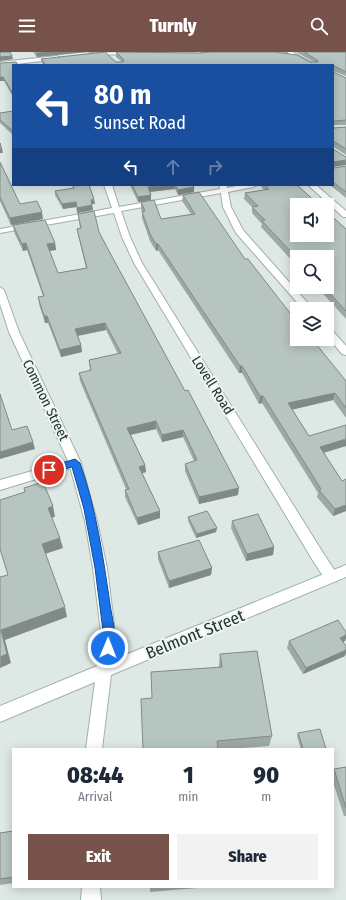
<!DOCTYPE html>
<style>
body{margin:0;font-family:"Fira Sans Condensed",sans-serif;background:#f2f2f3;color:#1f2937;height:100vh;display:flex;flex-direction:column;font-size:15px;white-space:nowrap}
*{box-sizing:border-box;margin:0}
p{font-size:13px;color:#747a83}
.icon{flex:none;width:22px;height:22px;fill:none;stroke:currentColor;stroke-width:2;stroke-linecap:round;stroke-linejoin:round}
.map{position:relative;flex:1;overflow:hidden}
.drawer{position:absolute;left:12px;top:696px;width:322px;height:140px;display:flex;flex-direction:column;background:#fff;border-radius:0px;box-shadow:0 2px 10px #0003}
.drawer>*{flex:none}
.banner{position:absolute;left:12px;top:12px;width:322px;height:122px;border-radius:0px;box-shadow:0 2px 10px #0003;background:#1a4fa0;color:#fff;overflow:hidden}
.tools{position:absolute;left:290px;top:146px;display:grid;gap:8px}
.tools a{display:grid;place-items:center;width:44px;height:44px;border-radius:0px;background:#fff;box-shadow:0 2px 10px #0003;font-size:20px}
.pin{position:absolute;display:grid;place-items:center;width:34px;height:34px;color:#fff;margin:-17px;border:2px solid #fff;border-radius:50%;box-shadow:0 1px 4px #0007}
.me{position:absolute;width:44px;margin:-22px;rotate:1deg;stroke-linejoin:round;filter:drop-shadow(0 0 3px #0008)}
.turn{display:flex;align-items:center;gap:14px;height:84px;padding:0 16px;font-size:18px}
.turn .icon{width:52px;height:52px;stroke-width:2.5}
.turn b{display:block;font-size:28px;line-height:34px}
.lanes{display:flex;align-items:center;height:38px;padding:0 16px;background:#0003;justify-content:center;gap:20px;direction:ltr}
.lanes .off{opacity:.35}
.eta{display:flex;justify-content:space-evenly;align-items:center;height:68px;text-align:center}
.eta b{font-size:24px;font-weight:800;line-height:28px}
.primary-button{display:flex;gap:8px;margin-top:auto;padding:8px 16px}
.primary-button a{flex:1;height:46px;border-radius:0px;background:#77524a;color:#fff;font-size:16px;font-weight:800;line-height:46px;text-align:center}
.primary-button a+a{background:#f2f2f3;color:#1f2937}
header{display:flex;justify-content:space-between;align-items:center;height:52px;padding:0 16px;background:#77524a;color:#fff;font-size:18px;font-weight:800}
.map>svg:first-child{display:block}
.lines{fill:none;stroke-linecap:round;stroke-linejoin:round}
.street-casing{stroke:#a2afab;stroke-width:2}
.secondary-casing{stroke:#9fb3ac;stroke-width:2}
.street{fill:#fff;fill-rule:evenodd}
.secondary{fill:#fff;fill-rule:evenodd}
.wall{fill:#9da9a5}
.shaded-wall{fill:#808a86}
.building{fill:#b7c5c0;stroke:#808a86}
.route{fill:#1a73e8;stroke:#114b97}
.labels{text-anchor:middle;stroke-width:4;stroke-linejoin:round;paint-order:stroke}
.street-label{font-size:14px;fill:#223631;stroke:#eef5f2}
.near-street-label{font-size:17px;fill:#223631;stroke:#eef5f2}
</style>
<header><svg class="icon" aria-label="menu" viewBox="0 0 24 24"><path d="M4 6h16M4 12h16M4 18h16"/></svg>Turnly<svg class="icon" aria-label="search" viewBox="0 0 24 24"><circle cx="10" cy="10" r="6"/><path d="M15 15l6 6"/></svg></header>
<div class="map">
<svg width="346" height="848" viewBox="0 0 346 848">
<rect width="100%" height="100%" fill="#dee8e4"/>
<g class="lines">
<defs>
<g id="street">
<polygon points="133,0 131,2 90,3 88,2 90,1"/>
<polygon points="194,0 199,0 217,13 211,13"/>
<polygon points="286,0 292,0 316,13 309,13"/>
<polygon points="57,4 60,6 59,7 0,14 0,10"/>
<path d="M104,133H112L119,155L220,137L219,133H227V136L241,133H257L253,135L228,140L231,155L243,178L313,257H303L236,181L223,155L221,141L121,159L130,185L142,211L325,504L339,525L337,529C326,533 321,520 315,512L134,211L122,185L114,161L0,181V177L112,156Z"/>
<polygon points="308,133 316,133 346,159 346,165 343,165"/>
<polygon points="327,275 330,276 346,294 346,303 342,302 327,284"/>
<polygon points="75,407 79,408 81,411 79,414 0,438 0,428"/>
</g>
<g id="secondary">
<polygon points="0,235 4,238 19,280 81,411 97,469 107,516 116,588 113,608 346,513 346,525 111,623 102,697 86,697 95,630 0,670 0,654 97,614 102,588 93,516 85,469 69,411 9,280 0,252"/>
<polygon points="82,835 100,835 101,848 81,848"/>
</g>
</defs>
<use href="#street" class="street-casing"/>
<use href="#secondary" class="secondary-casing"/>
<use href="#street" class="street"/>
<use href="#secondary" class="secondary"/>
</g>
<g class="wall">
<polygon points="33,0 87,0 37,5"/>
<polygon points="116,0 200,1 211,0 288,0 288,1 276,0 310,10 314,10 296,0 346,0 346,24 333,19 333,13 44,13 42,11 41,7 122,10 116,5"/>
<polygon points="13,13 13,45 4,29 0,29"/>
<polygon points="333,20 346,26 346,73 333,73 334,76 346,75 346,103 334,95 333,95"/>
<polygon points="13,59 13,83 0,71 0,61"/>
<polygon points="0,110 20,152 43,167 11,173 0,149"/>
<polygon points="346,114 346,146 330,133 333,133 333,116 334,116"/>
<polygon points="72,133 89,133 95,152 92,152 93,158 77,161 76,155 63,157 55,143 55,139 73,136"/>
<polygon points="130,133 193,133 194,135 194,140 178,143 175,137 150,140 151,148 138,150"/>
<polygon points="260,133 297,133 346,177 346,267 317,235 327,235 297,205 297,214 261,175 262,172 252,161 252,155 244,147 245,141 264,138"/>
<polygon points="183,143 297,287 346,329 346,366 333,348 292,357 309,384 346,373 346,394 324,401 342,429 346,427 346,459 333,464 317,445 318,441 262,351 259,352 242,321 239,321 158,198 156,199 150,189 142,166 142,160 141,157 141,150 161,167 191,162 182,149"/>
<polygon points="78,162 99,180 109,199 238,443 199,452 185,419 185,412 194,409 183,385 162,390 156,377 131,383 145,413 146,420 142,421 160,459 160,466 138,473 125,445 125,438 126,437 80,329 79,321 90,319 89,308 118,302 106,278 78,284 81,293 82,300 61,305 48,271 45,271 39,252 38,245 43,244 27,198 23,199 14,180 13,173 55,191 56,198 49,199 58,221 86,216 78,183 77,177 80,176"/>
<polygon points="188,465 217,476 216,480 196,486 188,469"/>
<polygon points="232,469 274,495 273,503 246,509 231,476"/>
<polygon points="158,500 212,516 211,523 169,536 158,507"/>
<polygon points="346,580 346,586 345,589 343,590 345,604 303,622 287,596 289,589"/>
<polygon points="220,602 272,684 269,694 229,697 143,697 219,615 219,613"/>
<polygon points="298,681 326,697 301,697 297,684"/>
<polygon points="346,715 346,764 344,764 333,730 333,718 334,717"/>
<polygon points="13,779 13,831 0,833 0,781"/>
<polygon points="150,835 209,835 150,840"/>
</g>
<g class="shaded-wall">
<polygon points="45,0 87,0 37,5 36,1"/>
<polygon points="12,4 13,7 0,9 0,5"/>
<polygon points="0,25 3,25 4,29 0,29"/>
<polygon points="0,97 2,97 3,101 0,101"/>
<polygon points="346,108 346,113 333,115 333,110"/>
<polygon points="170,133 175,133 175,137 148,140 148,135"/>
<polygon points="194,135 194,140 178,143 178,138"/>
<polygon points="151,143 151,148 138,150 138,145"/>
<polygon points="94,147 95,152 91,152 91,148"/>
<polygon points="76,150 76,155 63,157 62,152"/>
<polygon points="92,153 93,158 77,161 77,156"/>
<polygon points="42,160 43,167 11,173 10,166"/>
<polygon points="26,191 27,198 23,199 22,192"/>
<polygon points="55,191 56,198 48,199 47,192"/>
<polygon points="156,192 158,192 158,198 156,199"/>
<polygon points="44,264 47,264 48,271 45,271"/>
<polygon points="105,271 106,278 76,284 75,277"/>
<polygon points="81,293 82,300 61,305 60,298"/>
<polygon points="240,314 242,314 242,321 239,321"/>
<polygon points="335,341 333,348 287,359 288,351"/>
<polygon points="260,344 263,344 262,351 259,352"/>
<polygon points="156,369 156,377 128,383 127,376"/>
<polygon points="183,378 183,385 162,390 162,383"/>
<polygon points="346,387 346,394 318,402 320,395"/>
<polygon points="33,390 35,397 0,407 0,400"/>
<polygon points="145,413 146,420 139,422 139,415"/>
<polygon points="239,436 238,443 199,452 199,445"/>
<polygon points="346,453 346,459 333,464 335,457"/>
<polygon points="53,454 55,465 50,466 48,456"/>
<polygon points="160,459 160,466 138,473 137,466"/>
<polygon points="217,476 216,480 196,486 197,482"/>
<polygon points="60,486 63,496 45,502 42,492"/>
<polygon points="274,495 273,503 246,509 247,502"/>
<polygon points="212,516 211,523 169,536 169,529"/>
<polygon points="65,555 67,565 5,588 11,611 0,616 1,578"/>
<polygon points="346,583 346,586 345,589 337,592 340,586"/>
<polygon points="346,598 346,601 345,604 303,622 306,616"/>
</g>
<g class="building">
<polygon points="0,0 10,0 12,4 0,5"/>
<polygon points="105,0 116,10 123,10 124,8 116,0 200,1 211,0 274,0 297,3 310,10 318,10 317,8 304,0 346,0 346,20 334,14 333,15 333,13 46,13 41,7"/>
<polygon points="16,10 18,13 13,13 13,42 3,25 0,25 0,11"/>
<polygon points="333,20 346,26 346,68 334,69 333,70"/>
<polygon points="13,59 13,79 0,68 0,61"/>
<polygon points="333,73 334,76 346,75 346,97 335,90 333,90"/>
<polygon points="0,91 2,97 0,97"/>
<polygon points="333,96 333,97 346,105 346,108 333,110"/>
<polygon points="0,110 20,152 37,149 42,160 10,166 0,145"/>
<polygon points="346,114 346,140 333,130 333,116 334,116"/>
<polygon points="73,133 89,133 94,147 91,148 92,153 77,156 76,150 62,152 55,139 74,136"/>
<polygon points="132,133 170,133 148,135 151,143 138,145"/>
<polygon points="175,133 193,133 194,135 178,138"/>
<polygon points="265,133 297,133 319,153 297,153 297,183 327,183 327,160 346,177 346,259 324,235 327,235 327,205 297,205 297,206 262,169 265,168 252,155 258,154 245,141 269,137"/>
<polygon points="199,140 245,207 248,207 297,270 297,287 312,287 346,329 346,356 335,341 288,351 309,384 346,373 346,387 320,395 342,429 346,427 346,453 335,457 319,438 321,437 263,344 260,344 242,314 240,314 158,192 156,192 150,182 142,160 145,159 141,150 154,148 161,167 195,162 183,143"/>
<polygon points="94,159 99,180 109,199 185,339 188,338 239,436 199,445 185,412 197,408 183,378 162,383 156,369 127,376 145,413 139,415 160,459 137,466 125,438 129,437 79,321 91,318 89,308 121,301 105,271 75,277 81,293 60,298 47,264 44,264 38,245 44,244 26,191 22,192 13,173 45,168 55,191 47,192 58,221 87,216 77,177 81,176 78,162"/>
<polygon points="0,342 12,378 27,374 33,390 0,400"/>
<polygon points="43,430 53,454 48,456 60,486 42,492 65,555 1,578 7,602 0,605 0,525 8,523 0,497 0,448 25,440 24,436"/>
<polygon points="207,459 217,476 197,482 188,465"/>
<polygon points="258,462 274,495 247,502 232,469"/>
<polygon points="199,488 212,516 169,529 158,500"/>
<polygon points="338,568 346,580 346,583 340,586 346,594 346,598 306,616 289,589"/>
<polygon points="257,599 272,684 217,689 218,697 143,697 141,647 152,646 151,620 222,615 220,602"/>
<polygon points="320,677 326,697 303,697 298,681"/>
<polygon points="346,715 346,756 334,717"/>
<polygon points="13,779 13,825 0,827 0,781"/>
</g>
<path class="route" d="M75,407L80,411C96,456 103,504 110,552C112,566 118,586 112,600L108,602L104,600L102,596L103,579L95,516L84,457L72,415L49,422L45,418L46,416Z"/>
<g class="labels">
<g class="street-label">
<text transform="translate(213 333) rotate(58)" y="5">Lovell Road</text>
<text transform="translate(46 348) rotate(64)" y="5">Common Street</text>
</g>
<g class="near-street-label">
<text transform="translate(195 582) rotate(-22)" y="6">Belmont Street</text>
</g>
</g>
</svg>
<div class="tools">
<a><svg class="icon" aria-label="sound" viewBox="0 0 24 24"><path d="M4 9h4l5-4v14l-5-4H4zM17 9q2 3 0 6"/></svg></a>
<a><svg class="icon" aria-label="search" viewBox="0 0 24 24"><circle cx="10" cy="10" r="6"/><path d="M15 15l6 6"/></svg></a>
<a><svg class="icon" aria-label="layers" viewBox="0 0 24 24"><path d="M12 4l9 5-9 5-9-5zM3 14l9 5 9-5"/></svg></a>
</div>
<div class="pin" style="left:49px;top:418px;background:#d93025"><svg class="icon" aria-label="arrive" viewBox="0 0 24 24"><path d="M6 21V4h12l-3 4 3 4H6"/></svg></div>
<svg class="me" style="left:108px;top:596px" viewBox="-20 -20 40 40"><circle r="17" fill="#1a73e8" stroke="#fff" stroke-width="3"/><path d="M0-11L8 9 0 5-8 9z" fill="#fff"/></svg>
<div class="banner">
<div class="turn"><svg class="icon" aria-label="left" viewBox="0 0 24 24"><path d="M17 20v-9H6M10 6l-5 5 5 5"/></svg><div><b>80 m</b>Sunset Road</div></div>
<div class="lanes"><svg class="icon" aria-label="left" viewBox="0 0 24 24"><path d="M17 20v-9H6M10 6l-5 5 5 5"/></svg><svg class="icon off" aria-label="ahead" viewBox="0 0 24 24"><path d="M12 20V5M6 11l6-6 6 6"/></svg><svg class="icon off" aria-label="right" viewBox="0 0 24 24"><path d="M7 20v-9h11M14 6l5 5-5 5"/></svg></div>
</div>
<section class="drawer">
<div class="eta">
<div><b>08:44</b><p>Arrival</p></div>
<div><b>1</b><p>min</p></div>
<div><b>90</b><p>m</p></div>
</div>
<div class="primary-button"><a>Exit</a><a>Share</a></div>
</section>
</div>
